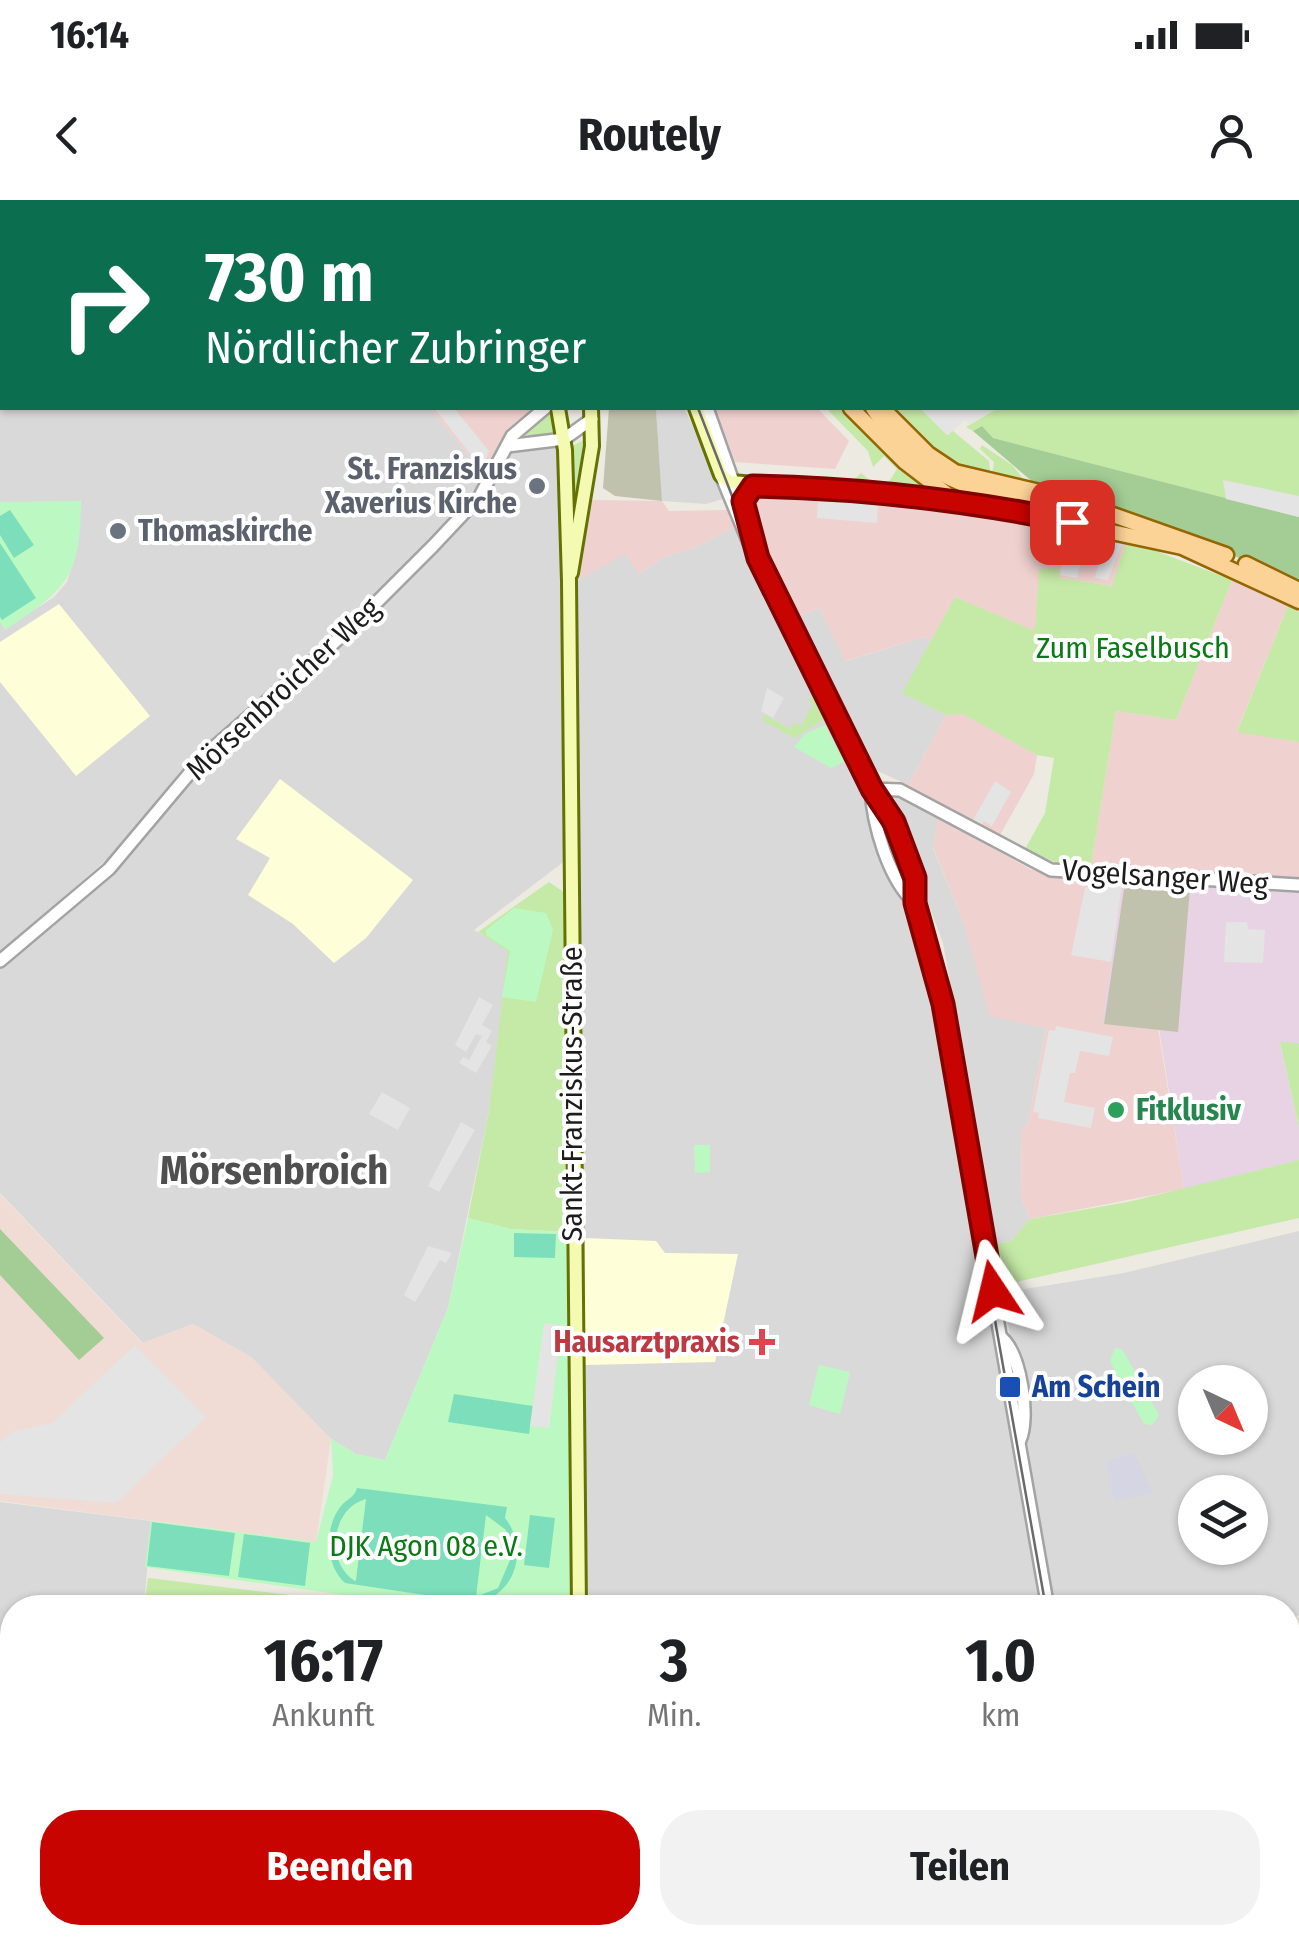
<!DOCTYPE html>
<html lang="de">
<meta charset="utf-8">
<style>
body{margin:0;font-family:"Fira Sans Condensed",sans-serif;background:#f2f2f2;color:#202124;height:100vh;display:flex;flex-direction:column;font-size:38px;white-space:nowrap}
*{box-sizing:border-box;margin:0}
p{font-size:32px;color:#757577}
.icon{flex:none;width:55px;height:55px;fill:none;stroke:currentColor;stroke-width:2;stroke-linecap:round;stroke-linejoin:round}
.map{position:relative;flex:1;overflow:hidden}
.panel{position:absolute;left:0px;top:1395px;width:1300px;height:350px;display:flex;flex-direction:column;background:#fff;border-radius:40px 40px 0 0;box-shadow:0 2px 8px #0004}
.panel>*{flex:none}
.banner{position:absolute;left:0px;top:0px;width:1300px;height:210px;box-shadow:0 2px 8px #0004;background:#0b6e4f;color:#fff;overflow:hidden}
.needle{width:65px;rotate:136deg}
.tools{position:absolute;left:1178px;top:1165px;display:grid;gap:20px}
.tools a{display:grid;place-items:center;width:90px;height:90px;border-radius:50%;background:#fff;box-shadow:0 2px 8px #0004;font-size:50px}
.pin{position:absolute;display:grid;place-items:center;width:85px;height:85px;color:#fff;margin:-42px;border-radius:20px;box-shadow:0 5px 15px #0006}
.me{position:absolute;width:110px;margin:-55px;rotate:350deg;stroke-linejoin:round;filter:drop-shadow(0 0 8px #0008)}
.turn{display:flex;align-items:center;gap:35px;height:210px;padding:0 40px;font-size:45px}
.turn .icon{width:130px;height:130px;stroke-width:2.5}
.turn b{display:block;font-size:70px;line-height:85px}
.eta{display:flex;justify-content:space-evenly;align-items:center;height:170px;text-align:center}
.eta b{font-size:60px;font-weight:700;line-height:70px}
.cta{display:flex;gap:20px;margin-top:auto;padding:20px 40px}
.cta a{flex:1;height:115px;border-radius:40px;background:#c80400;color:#fff;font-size:40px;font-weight:700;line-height:115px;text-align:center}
.cta a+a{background:#f2f2f2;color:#202124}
.status{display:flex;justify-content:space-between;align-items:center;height:70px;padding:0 50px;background:#fff;direction:ltr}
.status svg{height:28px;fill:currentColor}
header{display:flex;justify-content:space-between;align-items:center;height:130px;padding:0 40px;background:#fff;font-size:45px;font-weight:700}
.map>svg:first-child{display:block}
.residential{fill:#dad9d9;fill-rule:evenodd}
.commercial{fill:#efd1cf}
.industrial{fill:#e7d3e3}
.education{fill:#feffd9}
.military{fill:#f0dcd4}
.construction{fill:#c1c2ad}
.grass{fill:#c5e9a6}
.forest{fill:#a4cd95}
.park{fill:#bcf9c2}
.pitch{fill:#7ddebb;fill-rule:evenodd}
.parking{fill:#e4e4e4}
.plaza{fill:#d6d5e3}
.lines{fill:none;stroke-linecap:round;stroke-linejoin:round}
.river{stroke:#a0cddc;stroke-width:14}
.tertiary-casing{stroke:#a3a3a3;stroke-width:16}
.secondary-casing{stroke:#647204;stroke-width:18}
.primary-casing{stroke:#946600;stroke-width:19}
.tertiary{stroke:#fff;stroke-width:11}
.secondary{stroke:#f5fab3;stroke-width:12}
.primary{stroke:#fcd397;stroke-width:14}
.tram{stroke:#6a6a6a;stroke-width:2.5}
.rail{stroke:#6a6a6a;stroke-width:2.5;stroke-dasharray:20 20;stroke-linecap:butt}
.route-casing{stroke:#820300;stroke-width:25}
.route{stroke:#c80400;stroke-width:18}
.worship-dot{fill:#6b7280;stroke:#fff;stroke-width:4}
.leisure-dot{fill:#2e9e5b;stroke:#fff;stroke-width:4}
.health-dot{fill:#e0444e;stroke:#fff;stroke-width:4}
.transit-dot{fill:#1a4fb4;stroke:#fff;stroke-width:4}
.labels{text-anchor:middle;stroke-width:8;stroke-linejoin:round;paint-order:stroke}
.worship-label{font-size:30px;font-weight:bold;fill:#5b616d;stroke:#fff;text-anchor:end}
.park-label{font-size:30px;fill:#0a7a16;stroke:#fff}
.street-label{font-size:30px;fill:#1c1c1c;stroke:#fff}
.leisure-label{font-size:30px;font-weight:bold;fill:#27864d;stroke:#fff;text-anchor:start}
.health-label{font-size:30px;font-weight:bold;fill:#be3a42;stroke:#fff;text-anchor:end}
.transit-label{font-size:30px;font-weight:bold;fill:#164399;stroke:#fff;text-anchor:start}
.district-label{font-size:40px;font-weight:bold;fill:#4f4f4f;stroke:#fff}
</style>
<div class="status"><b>16:14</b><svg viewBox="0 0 49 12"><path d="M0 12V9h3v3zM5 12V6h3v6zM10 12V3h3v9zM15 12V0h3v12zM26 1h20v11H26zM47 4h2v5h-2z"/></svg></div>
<header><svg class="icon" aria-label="back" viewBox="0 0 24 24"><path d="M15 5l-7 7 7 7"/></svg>Routely<svg class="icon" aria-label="person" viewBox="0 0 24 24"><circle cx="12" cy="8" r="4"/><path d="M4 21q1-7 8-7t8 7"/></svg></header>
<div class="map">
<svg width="1299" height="1745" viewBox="0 0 1299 1745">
<rect width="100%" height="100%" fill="#edeae1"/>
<g class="residential">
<polygon points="0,0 398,0 400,2 2,2 0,128"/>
<polygon points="0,186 2,208 430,208 484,274 469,299 369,402 189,561 113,654 0,752 0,422 5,429 54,397 67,382 76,352 81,302 0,302"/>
<polygon points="656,208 684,208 724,290 723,299 706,304 662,301"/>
<polygon points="556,242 563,250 566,660 474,730 509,751 489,911 448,1108 385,1260 356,1254 331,1239 251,1157 193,1124 143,1143 0,993 0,769 116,671 203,567 353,429 478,302 508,248"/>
<polygon points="737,326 855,575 922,746 937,806 1042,1407 583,1407 576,381 625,353 639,374 664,357 694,348"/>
<polygon points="819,408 846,461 924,437 931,441 903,493 946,515 908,585 867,566 796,418"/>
<polygon points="899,596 938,618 933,648 964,724 1046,828 1028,923 1021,929 1022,1000 1030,1019 1011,1041 997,1044 943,743 890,602"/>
<path d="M1299,1031V1415L1288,1421V1408L1054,1407L1004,1099L1013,1091L1124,1073ZM1195,1182H1250V1238H1195ZM1195,1292H1250V1348H1195Z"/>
<polygon points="0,1302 151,1321 144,1407 12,1408 10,1720 0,1718"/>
<polygon points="1299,1669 1299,1745 1156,1745 1151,1733 1288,1732 1288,1672"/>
<polygon points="252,1732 574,1733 574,1745 245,1745"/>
<polygon points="624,1733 787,1733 776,1745 624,1745"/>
<polygon points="826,1733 1067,1733 1006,1745 814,1745"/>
</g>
<g class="commercial">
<polygon points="689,0 949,0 950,2 689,2"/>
<polygon points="430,208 538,208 506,237 484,274"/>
<polygon points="714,208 817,208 849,241 835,269 735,262"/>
<polygon points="758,292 942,303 1048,320 1127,340 1126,354 1112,386 1059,378 1036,432 955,397 931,441 924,437 845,461 819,408 796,418 751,320 749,296"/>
<polygon points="592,300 662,301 669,311 728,310 737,326 694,348 664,357 639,374 625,354 576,381"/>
<polygon points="1232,380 1288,406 1237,531 1299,542 1299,680 1101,672 1091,666 1116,511 1176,520"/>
<polygon points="963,513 1037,555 1034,574 999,637 908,585 946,515"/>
<polygon points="938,618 1030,669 1055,677 1123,680 1103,821 1158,828 1184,989 1030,1019 1022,1000 1021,929 1028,923 1046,828 989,816 964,724 933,647"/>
</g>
<polygon class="industrial" points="1123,680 1299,693 1299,843 1280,843 1299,928 1299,960 1184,989 1159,828 1102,822"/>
<g class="education">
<polygon points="59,404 150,516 76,576 0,482 0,442"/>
<polygon points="280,579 413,680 366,738 334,763 293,724 248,695 270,658 236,639"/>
<polygon points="585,1038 656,1041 665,1053 738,1054 715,1162 585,1165"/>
<polygon points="1299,1455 1299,1660 1288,1663 1288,1461"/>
</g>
<polygon class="military" points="0,994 142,1143 193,1124 251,1157 331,1239 316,1342 0,1301"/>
<g class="construction">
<polygon points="609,208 656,208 662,301 615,296 603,288"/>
<polygon points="1125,682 1190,687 1178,832 1104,824"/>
</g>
<g class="grass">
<polygon points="1252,0 1299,0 1299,317 993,238 982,226 973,231 966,227 998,208 1298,208 1298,2 1235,2"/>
<polygon points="549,208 556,208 560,236 526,235 523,231"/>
<polygon points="826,208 843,208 906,273 935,293 846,288 861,273 873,283 887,285 897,269 884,256 873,267 868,251"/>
<path d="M893,208H920L947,235L953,231L989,261L990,271C953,280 914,233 893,208Z"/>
<polygon points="586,239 573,335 569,248"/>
<polygon points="982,245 1012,265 1025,281 992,275 994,262 980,249"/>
<polygon points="1127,340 1232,380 1176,520 1116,511 1091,666 1061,664 1024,651 1045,613 1054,558 1037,555 963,514 946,515 902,493 955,397 1035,431 1039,369 1058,368 1060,378 1112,386"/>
<polygon points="1288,406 1299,412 1299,542 1237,532"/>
<polygon points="814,494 826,518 794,538 762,520 765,515 790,529 795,523 801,526 813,504 808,500"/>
<polygon points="549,682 565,693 568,1032 511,1029 468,1018 489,911 508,751 478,732"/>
<polygon points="1280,842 1299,843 1299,928"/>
<polygon points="1299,960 1299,1018 1003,1085 997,1044 1011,1041 1030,1019 1128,1002"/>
<polygon points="148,1378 391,1407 144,1407"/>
<polygon points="0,1730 14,1733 99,1745 0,1745"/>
<polygon points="124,1733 252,1733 245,1745"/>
</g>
<g class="forest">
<polygon points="982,226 993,238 1299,317 1299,382 1135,316 1034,283 973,231"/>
<polygon points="0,1029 104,1138 79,1160 0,1075"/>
</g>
<g class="park">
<polygon points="450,0 631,0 631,2 452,2"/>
<path d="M81,301C80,379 67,388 5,430L0,422V302Z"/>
<polygon points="825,525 844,562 831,568 794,547 805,534"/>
<polygon points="514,708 546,713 553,730 536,802 502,797 510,751 486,735 486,730"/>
<polygon points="694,945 710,945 710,972 695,973"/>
<polygon points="468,1018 511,1029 568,1032 570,1407 429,1407 145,1367 151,1321 316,1342 333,1275 331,1239 356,1254 385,1260 448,1108"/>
<polygon points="1115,1148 1122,1149 1159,1215 1152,1225 1144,1224 1114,1170 1110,1160"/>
<polygon points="819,1165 850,1172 840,1214 809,1205"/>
</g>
<g class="pitch">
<polygon points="10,310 34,345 14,358 0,335 0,316"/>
<polygon points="0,343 36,398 2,420 0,417"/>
<polygon points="514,1033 556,1034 555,1058 514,1057"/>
<polygon points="454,1194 533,1206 529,1234 448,1222"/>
<path d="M357,1288L507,1307L505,1318C529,1348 516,1394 478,1403L345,1383C325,1365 324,1327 341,1306C348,1298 354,1298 357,1288ZM366,1299L356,1380L355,1381C325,1363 331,1308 366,1299ZM486,1315L506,1330L510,1360L498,1388L476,1397Z"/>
<polygon points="530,1315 555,1318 549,1368 524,1365"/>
<polygon points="152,1322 235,1333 229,1376 147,1366"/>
<polygon points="244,1334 310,1343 305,1386 238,1377"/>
</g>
<g class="parking">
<polygon points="434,208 454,208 489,251 482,269"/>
<polygon points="920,208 998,208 969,224 965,220 948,235"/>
<polygon points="1223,280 1299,296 1299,317 1226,299"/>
<polygon points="818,300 878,305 877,323 817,318"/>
<polygon points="1058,328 1087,336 1077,378 1060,375 1064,349"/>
<polygon points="1111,338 1123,341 1108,380 1095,378 1104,339"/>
<polygon points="767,488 784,498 773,518 761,511"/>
<polygon points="995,581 1011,592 992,626 984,621 981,627 972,622"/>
<polygon points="1090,683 1122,683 1111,762 1071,755 1085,688"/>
<polygon points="1226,722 1247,722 1248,729 1265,730 1263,763 1224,762"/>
<polygon points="479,797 493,805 482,825 492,831 486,842 492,846 476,873 459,863 463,857 469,860 482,836 476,834 466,852 455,845"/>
<polygon points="1056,826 1113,837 1109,856 1080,851 1075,873 1070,873 1064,902 1095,908 1091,928 1038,918 1039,913 1033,912 1049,830 1055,831"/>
<polygon points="382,892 410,908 398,930 369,914"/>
<polygon points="461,922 475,930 439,992 428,986"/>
<polygon points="428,1046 452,1053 446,1063 440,1060 415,1102 404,1095"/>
<polygon points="544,1123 562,1125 549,1228 530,1226"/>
<polygon points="135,1145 206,1217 116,1303 0,1294 0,1242 11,1232 52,1223"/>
</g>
<polygon class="plaza" points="1134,1253 1153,1293 1114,1301 1107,1261"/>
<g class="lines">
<polyline class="river" points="0,157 2,157"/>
<defs>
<g id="tertiary">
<polyline points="707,208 752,335"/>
<polyline points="507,246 564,239 592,219"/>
<polyline points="721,275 749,343 871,589 894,622 915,678 915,703 937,776 1048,1408"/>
<polyline points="871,589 900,590 1051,670 1299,685"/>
<path d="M871,589C873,624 888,679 915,703"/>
<polyline points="0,761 109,669 204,556 352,427 433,346 480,296 512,236 545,208"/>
<path d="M1002,1138C1021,1155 1030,1217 1020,1240"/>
<polyline points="1146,1732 1151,1745"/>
</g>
<g id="secondary">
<polyline points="644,0 645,2"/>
<polyline points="676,0 676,2"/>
<polyline points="558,208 565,250 569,381 579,1408"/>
<polyline points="696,208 721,275 730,282 952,298"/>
<polyline points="571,373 592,246 591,208"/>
<polyline points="1288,1670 1299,1667"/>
<polyline points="0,1724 12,1727"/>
<polyline points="50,1732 147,1745"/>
<polyline points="581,1732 581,1745"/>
<polyline points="603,1732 603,1745"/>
<polyline points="1030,1745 1087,1732"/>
</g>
<g id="primary">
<polyline points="404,0 406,2"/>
<polyline points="437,0 440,2"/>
<polyline points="1052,2 1060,0"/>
<polyline points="1088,2 1096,0"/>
<polyline points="1142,2 1148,0"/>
<polyline points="0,133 2,133"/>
<polyline points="0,182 2,182"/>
<polyline points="851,208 905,262 952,298 1182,347 1299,401"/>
<path d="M873,208C927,295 1006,295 1096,317"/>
<polyline points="882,208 928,254 955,272 1065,298 1226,355"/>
<polyline points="1246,364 1299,390"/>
</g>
</defs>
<use href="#tertiary" class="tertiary-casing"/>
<use href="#secondary" class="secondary-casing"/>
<use href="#primary" class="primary-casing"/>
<use href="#tertiary" class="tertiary"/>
<use href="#secondary" class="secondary"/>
<use href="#primary" class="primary"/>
<g class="tram">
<polyline points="416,0 418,2"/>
<polyline points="665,0 665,2"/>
<polyline points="440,2 440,0"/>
<polyline points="698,208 751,345 867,583 929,748 1046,1408"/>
<polyline points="1113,1745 1121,1732"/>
</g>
<g class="rail">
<polyline points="1288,1434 1299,1427"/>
<polyline points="791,1745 802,1732"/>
</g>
</g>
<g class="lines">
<defs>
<path id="route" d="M993,1091L943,804L915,703V678L894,622L872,589L758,358L743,301L753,286C861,288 966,300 1072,322"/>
</defs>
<use href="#route" class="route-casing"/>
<use href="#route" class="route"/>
</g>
<g class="worship-dot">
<circle cx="537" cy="286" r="10"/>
<circle cx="118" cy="331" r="10"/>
</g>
<circle class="leisure-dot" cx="1116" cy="910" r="10"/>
<path class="health-dot" d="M757 1127h10v10h10v10h-10v10h-10v-10h-10v-10h10z"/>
<rect class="transit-dot" x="998" y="1175" width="24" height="24" rx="5"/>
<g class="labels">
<g class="worship-label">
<text x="517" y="279">St. Franziskus<tspan x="517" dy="34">Xaverius Kirche</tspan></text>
<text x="138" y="341" text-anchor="start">Thomaskirche</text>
</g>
<g class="park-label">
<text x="1133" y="458">Zum Faselbusch</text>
<text x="426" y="1356">DJK Agon 08 e.V.</text>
</g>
<g class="street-label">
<text transform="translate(283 489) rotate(-43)" y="10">Mörsenbroicher Weg</text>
<text transform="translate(1165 677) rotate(4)" y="10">Vogelsanger Weg</text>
<text transform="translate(572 894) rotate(-90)" y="10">Sankt-Franziskus-Straße</text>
</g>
<g class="leisure-label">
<text x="1136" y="920">Fitklusiv</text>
</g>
<g class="health-label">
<text x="740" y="1152">Hausarztpraxis</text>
</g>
<g class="transit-label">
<text x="1032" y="1197">Am Schein</text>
</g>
<g class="district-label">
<text x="274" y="984">Mörsenbroich</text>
</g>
</g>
</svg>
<div class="tools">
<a><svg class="needle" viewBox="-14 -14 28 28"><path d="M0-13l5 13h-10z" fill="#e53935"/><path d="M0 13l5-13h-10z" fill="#757577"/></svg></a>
<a><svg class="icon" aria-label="layers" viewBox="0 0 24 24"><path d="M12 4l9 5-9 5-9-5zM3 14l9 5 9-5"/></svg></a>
</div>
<div class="pin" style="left:1072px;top:322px;background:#d93025"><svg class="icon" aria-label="arrive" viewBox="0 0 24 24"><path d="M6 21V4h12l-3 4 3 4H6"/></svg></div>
<svg class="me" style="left:993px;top:1091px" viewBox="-20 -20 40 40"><path d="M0-17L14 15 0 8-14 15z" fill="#c80400" stroke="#fff" stroke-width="4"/></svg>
<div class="banner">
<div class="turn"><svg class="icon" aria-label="right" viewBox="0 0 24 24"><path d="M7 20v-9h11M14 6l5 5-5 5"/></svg><div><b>730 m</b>Nördlicher Zubringer</div></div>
</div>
<section class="panel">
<div class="eta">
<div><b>16:17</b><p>Ankunft</p></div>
<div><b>3</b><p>Min.</p></div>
<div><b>1.0</b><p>km</p></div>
</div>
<div class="cta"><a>Beenden</a><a>Teilen</a></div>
</section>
</div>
